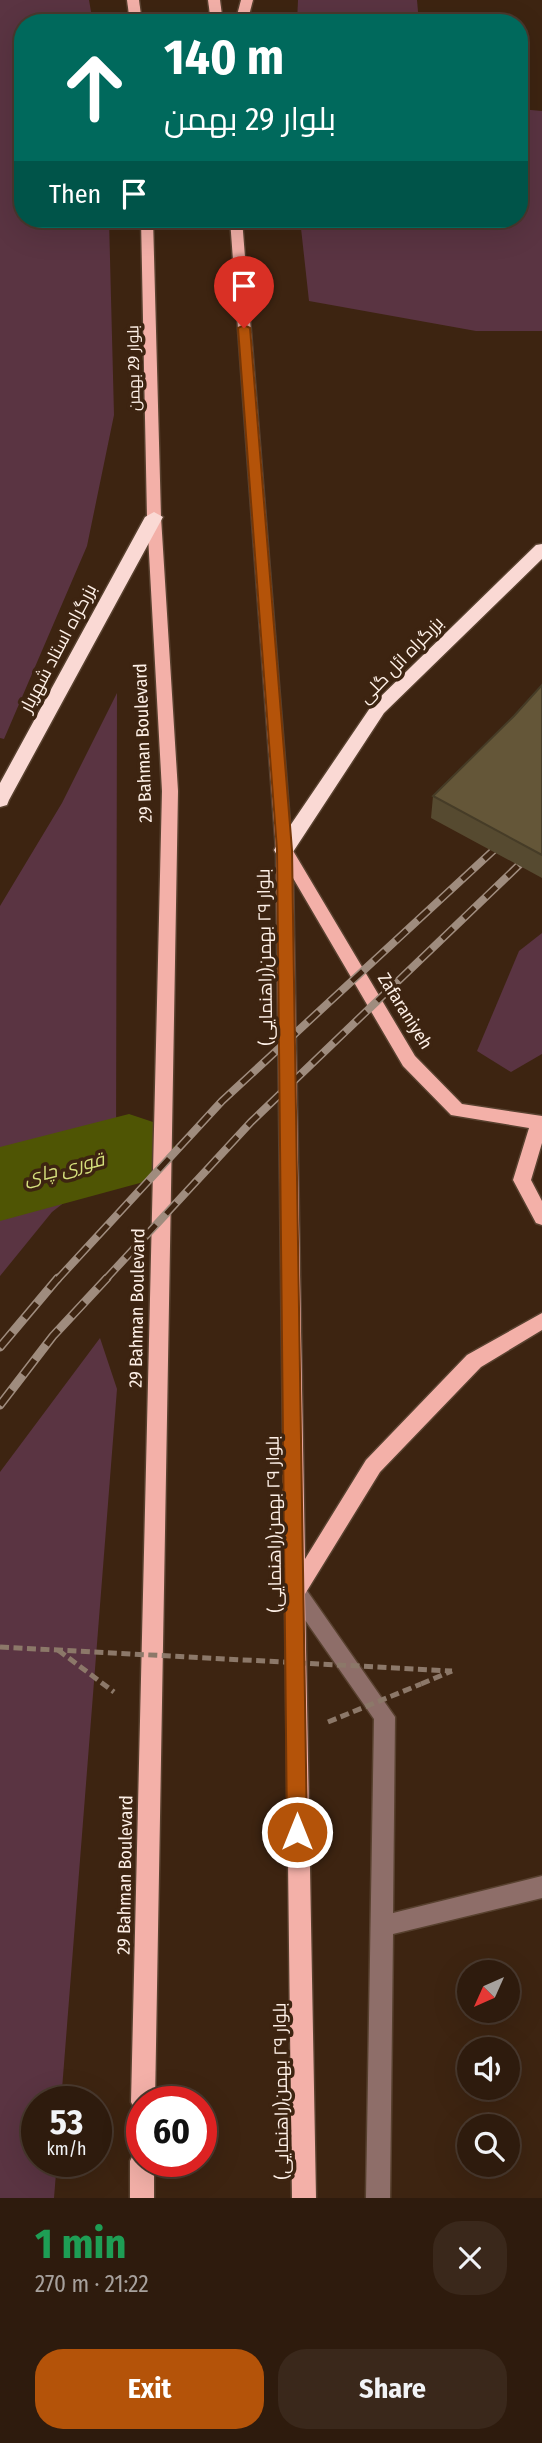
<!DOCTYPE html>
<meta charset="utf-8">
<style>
body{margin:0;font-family:"Fira Sans Condensed",Cairo,sans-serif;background:#3a281b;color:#f1f3f6;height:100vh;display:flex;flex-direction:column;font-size:26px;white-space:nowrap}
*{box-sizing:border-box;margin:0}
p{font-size:23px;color:#a7a19d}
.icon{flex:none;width:38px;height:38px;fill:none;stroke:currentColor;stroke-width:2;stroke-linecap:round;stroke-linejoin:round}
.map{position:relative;height:2198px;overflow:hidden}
.sheet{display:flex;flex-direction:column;background:#2e1b0d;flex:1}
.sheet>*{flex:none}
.banner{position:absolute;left:14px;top:14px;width:514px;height:214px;border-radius:28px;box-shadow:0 7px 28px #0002,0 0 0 2px #49392e;background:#00695c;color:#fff;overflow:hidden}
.needle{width:46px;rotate:225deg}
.fabs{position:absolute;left:457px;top:1960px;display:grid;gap:14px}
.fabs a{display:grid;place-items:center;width:63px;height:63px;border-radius:50%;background:#2e1b0d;box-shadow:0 7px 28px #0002,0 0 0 2px #49392e;font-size:35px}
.speed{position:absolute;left:21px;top:2086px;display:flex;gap:14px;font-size:35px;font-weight:700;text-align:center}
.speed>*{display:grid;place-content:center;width:91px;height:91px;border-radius:50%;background:#2e1b0d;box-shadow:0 7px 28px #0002,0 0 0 2px #49392e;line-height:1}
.speed small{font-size:18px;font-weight:400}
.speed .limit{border:10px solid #d22;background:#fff;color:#111}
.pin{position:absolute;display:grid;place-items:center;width:60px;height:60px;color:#fff;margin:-72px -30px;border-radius:50% 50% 50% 0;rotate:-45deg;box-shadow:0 0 7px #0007}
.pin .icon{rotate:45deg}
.me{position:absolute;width:77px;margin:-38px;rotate:0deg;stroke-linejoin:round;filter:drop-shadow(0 0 5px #0008)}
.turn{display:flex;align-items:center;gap:24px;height:147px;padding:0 35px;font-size:32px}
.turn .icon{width:91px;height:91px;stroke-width:2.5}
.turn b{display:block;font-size:49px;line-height:60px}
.then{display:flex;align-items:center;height:66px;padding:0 35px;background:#0003;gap:14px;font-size:26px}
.round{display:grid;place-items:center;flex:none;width:74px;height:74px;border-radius:28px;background:#3a281b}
.headline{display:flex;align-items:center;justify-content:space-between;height:119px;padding:0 35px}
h1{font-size:42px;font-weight:700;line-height:52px;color:#1e9e55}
.cta{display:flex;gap:14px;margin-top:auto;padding:14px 35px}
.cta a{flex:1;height:80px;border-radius:28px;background:#b45309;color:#fff;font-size:28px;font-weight:700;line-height:80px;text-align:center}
.cta a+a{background:#3a281b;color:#f1f3f6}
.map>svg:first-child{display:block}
.green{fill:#5a3442}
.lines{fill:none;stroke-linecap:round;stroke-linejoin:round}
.river{fill:#4f5504;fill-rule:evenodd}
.minor-casing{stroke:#58412f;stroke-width:3}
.major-casing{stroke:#58412f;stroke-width:3}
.highway-casing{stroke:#58412f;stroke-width:3}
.path{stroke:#8c7869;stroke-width:5;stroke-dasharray:9 4.5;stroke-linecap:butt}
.minor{fill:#8e6e69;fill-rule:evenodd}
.major{fill:#f3b0a8;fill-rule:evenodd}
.highway{fill:#fad9d4;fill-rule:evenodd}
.rail-far1-casing{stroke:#9f8c7e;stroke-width:8}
.rail-casing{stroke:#9f8c7e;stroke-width:9}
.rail-far1{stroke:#3d2411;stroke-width:5;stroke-dasharray:15;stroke-linecap:butt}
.rail{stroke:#3d2411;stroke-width:6;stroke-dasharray:19;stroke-linecap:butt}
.path-bridge{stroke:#8c7869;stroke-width:5;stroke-dasharray:9 4.5;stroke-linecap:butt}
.wall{fill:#564a30}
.building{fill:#645638;stroke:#463c27;stroke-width:2}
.route{fill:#b45309;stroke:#753606;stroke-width:2}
.labels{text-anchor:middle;stroke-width:7;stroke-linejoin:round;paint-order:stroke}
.far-street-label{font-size:16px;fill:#fef0e7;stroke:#3d2411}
.street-label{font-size:18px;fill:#fef0e7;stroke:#3d2411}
.water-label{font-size:19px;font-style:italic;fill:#d5df7c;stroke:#3d2411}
</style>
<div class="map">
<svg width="542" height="2198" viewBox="0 0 542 2198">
<rect width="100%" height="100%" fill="#3d2411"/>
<g class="green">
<polygon points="0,0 89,0 93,23 23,23 23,219 109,219 114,415 87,546 4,739 0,738"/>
<polygon points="298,0 417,0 419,23 297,23"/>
<polygon points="520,109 542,111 542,331 476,331 309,301 300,219 520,219"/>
<polygon points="117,693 116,1162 52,1212 0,1276 0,906 62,803"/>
<polygon points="542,933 542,1054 511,1072 477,1051 519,951"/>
<polygon points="100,1338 117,1389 61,2102 37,2102 37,2161 57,2161 54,2198 0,2198 0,1472"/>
</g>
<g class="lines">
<polygon class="river" points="129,1114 162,1125 176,1151 162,1177 0,1221 0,1147"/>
<defs>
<polygon id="minor" points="296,1582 303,1585 395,1717 393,1913 542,1876 542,1898 393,1934 390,2198 366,2198 374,1719 289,1597 286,1591 289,1585"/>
<g id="major">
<polygon points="127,0 139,0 142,23 130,23"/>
<polygon points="208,0 220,0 223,23 211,23"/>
<polygon points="241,0 253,0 247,23 235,23"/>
<polygon points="141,219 153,219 161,517 178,791 155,2102 142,2102 142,2113 135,2110 131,2102 162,791 147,517"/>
<polygon points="230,219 242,219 292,849 415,1056 462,1104 542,1116 542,1143 531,1180 542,1201 542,1225 536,1223 513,1180 529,1128 451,1115 403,1066 293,878 305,1559 366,1460 467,1355 542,1313 542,1330 481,1367 380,1472 305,1594 316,2198 292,2198 276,850"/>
<polygon points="142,2149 142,2161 154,2161 154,2198 130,2198 130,2161 134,2153"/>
</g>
<g id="highway">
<polygon points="154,512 163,517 9,800 7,805 0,807 0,783 145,517"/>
<polygon points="542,544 542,559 384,713 291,855 277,855 274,850 277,845 372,705 536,545"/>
</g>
</defs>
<use href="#minor" class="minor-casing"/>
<use href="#major" class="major-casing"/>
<use href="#highway" class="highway-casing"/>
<g class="path">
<polyline points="58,1650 114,1692"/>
<polyline points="421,1684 452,1671"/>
</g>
<use href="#minor" class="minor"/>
<use href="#major" class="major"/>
<use href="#highway" class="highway"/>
<defs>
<g id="rail-far1">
<polyline points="57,1280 222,1101 508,837"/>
<polyline points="105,1280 251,1122 542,843"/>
</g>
<g id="rail">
<polyline points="0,1347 58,1278"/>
<polyline points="0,1405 53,1336 107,1278"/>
</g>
</defs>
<use href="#rail-far1" class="rail-far1-casing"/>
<use href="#rail" class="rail-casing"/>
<use href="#rail-far1" class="rail-far1"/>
<use href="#rail" class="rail"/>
<g class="path-bridge">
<polyline points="0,1647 452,1671"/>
<polyline points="328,1722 421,1684"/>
</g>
</g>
<polygon class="wall" points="542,685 542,878 431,818 433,796 514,716"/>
<polygon class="building" points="542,685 542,855 433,796 514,716"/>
<polygon class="route" points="244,325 250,328 292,850 307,1832 304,1838 297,1841 290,1838 287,1832 277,850 238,328"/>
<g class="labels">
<g class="far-street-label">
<text transform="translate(133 368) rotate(-91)" y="6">بلوار 29 بهمن</text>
</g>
<g class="street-label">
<text transform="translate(58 648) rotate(-62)" y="6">بزرگراه استاد شهریار</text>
<text transform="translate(401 660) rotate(-46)" y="6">بزرگراه ائل گلی</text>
<text transform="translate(143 743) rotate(-92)" y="6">29 Bahman Boulevard</text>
<text transform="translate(265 957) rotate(-91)" y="6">بلوار ٢٩ بهمن(راهنمایی)</text>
<text transform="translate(405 1011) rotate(58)" y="6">Zafaraniyeh</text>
<text transform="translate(137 1308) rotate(-89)" y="6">29 Bahman Boulevard</text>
<text transform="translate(274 1524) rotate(-91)" y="6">بلوار ٢٩ بهمن(راهنمایی)</text>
<text transform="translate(125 1875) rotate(-89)" y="6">29 Bahman Boulevard</text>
<text transform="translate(281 2091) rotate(-91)" y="6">بلوار ٢٩ بهمن(راهنمایی)</text>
</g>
<g class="water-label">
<text transform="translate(64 1168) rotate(-14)" y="7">قوری چای</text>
</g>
</g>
</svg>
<div class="fabs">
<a><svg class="needle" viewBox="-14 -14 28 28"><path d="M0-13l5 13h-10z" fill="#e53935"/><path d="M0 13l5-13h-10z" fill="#a7a19d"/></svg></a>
<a><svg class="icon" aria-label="sound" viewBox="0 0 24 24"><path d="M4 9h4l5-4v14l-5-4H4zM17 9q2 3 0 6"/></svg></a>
<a><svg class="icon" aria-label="search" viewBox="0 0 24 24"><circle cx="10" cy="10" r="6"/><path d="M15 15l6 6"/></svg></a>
</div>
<div class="speed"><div>53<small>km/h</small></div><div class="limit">60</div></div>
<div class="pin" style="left:244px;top:328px;background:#d93025"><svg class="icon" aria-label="arrive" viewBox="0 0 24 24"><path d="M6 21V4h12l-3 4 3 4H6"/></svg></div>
<svg class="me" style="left:297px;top:1832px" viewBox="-20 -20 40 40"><circle r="17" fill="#b45309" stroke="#fff" stroke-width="3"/><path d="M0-11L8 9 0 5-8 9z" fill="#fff"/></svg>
<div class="banner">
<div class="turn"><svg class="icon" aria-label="ahead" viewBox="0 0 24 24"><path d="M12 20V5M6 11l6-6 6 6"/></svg><div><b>140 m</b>بلوار 29 بهمن</div></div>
<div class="then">Then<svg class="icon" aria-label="arrive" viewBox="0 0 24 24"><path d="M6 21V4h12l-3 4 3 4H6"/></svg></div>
</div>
</div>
<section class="sheet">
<div class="headline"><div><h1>1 min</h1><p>270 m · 21:22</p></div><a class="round"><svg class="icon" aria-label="close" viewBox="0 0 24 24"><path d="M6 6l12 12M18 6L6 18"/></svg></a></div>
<div class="cta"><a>Exit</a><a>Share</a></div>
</section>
